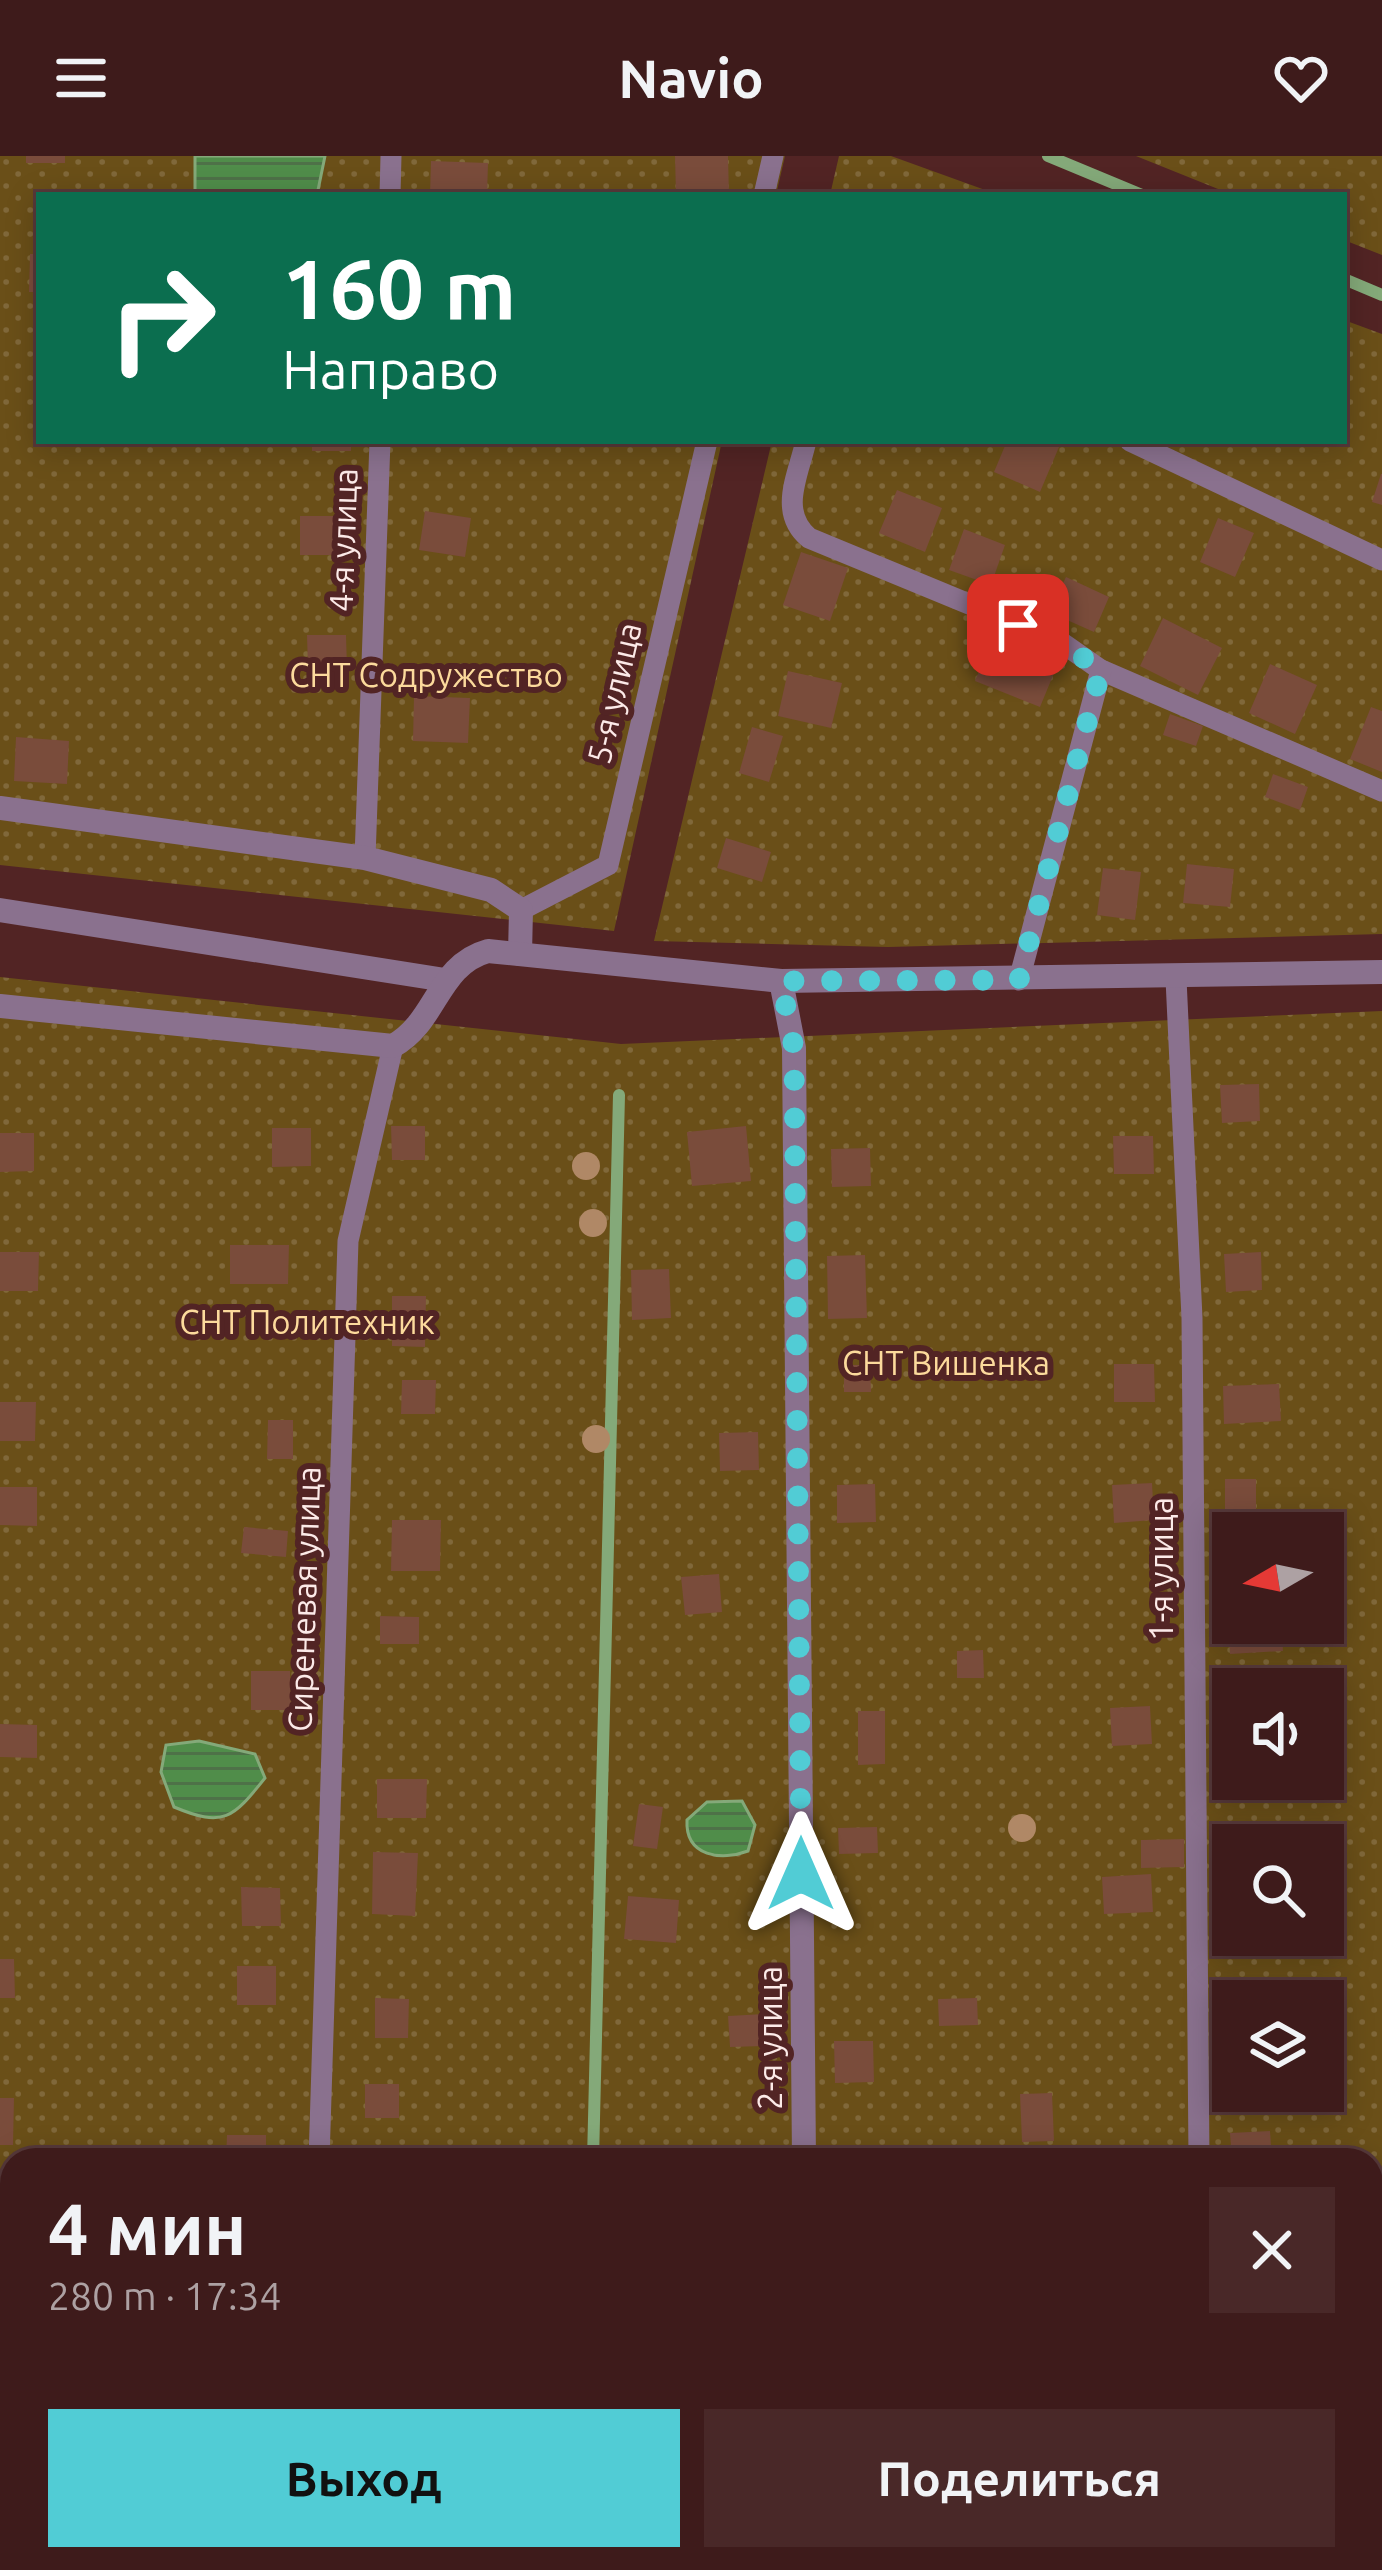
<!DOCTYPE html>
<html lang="ru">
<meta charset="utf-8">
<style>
body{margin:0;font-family:Ubuntu,sans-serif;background:#492828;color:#f1f3f6;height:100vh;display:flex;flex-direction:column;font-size:45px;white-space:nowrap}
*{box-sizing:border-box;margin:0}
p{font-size:39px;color:#ada1a3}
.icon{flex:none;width:66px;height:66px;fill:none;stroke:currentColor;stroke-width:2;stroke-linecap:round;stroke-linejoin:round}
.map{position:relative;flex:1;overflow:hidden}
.side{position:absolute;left:0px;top:1992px;width:1383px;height:423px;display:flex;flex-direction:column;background:#3e1b1b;border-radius:36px 36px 0 0;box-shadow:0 6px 30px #0003,0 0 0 3px #57393a}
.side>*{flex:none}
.hud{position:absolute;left:36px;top:36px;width:1311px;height:252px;border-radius:0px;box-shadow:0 6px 30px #0003,0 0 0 3px #57393a;background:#0b6e4f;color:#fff;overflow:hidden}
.needle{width:78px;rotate:261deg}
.buttons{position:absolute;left:1212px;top:1356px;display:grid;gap:24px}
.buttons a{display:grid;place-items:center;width:132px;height:132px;border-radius:0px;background:#3e1b1b;box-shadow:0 6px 30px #0003,0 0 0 3px #57393a;font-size:60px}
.pin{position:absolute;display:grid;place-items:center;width:102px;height:102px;color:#fff;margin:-51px;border-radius:24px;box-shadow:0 6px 18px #0006}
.me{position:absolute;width:132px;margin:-66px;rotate:0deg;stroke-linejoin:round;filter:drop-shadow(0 0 9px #0008)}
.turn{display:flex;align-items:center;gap:42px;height:252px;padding:0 48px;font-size:54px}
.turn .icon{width:156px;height:156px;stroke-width:2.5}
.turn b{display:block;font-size:84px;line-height:102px}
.round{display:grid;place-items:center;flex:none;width:126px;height:126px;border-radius:0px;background:#492828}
.overview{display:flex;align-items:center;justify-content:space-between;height:204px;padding:0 48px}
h1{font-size:72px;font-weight:700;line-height:90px}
.primary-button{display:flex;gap:24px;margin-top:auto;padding:24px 48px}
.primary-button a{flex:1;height:138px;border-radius:0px;background:#51ccd5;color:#111;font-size:48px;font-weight:700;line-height:138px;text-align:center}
.primary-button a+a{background:#492828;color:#f1f3f6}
header{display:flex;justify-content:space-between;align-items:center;height:156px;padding:0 48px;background:#3e1b1b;font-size:54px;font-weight:700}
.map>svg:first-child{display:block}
.park{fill:url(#park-dots);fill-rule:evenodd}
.water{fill:url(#water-rules);stroke:#84a979;stroke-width:3}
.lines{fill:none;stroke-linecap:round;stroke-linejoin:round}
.stream{stroke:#84a979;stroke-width:12}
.building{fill:#7a4c3b}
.lane{stroke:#8a718e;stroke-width:21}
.street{stroke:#8a718e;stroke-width:24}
.tree{fill:#b08866}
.route{stroke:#51ccd5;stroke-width:21;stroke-dasharray:0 37.8}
.labels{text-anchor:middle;stroke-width:12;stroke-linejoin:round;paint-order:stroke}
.street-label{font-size:33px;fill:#fceae8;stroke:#522424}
.park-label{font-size:33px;fill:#fcda9c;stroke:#522424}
</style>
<header><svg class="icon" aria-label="menu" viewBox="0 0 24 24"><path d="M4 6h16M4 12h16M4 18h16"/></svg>Navio<svg class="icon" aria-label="heart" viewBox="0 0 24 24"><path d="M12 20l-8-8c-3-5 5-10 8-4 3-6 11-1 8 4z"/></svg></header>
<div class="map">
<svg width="1382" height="2414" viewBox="0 0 1382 2414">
<defs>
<pattern id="park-dots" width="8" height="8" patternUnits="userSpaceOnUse" patternTransform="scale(3)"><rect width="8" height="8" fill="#6a4f18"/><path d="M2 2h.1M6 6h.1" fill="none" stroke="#80683a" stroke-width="1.8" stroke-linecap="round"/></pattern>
<pattern id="water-rules" width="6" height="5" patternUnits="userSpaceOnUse" patternTransform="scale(3)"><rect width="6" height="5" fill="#508d4a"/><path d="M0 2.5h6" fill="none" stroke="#4e7148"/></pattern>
</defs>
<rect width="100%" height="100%" fill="#522424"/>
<g class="park">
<polygon points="0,0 785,0 776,39 39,39 39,285 722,285 614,775 0,709"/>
<polygon points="839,0 891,0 999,39 830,39"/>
<polygon points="1136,0 1382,0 1382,99 1344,84 1344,39 1233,39"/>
<polygon points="1344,164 1382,178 1382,778 888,791 654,785 772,285 1344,285"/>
<path d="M0,821L621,888L1382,855V2414H0ZM1233,1377H1323V1467H1233ZM1233,1533H1323V1623H1233ZM1233,1689H1323V1779H1233ZM1233,1845H1323V1935H1233ZM12,2004H1371V2403H12Z"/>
</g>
<g class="water">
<polygon points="195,0 325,0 317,39 195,39"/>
<path d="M199,1585L255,1598L265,1622C233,1662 224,1672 174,1651L161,1616L166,1589Z"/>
<path d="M742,1645L755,1669L748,1695C722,1705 685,1701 687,1664L707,1646Z"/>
</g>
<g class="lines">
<g class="stream">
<polyline points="1048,0 1142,39"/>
<polyline points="1344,123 1382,139"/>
<polyline points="593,2004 619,939"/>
<polyline points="584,2414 584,2403"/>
</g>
</g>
<g class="building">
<rect x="26" y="0" width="39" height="7"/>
<polygon points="675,0 728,0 729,39 676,39"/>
<polygon points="431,5 488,7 487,39 430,39"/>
<polygon points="30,98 39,98 39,136 29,136"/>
<rect x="312" y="285" width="39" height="10"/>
<polygon points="417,285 476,285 476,291 417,290"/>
<polygon points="1007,285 1043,285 1059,291 1040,336 994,316"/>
<polygon points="1381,318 1382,318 1382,349 1372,346"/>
<polygon points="897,334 942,352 925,396 879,377"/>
<polygon points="425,355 471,362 465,401 419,394"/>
<rect x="300" y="360" width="40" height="39"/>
<polygon points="1218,362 1254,377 1235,421 1200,406"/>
<polygon points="964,373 1005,389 991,429 949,414"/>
<polygon points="801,396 848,412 830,465 783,449"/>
<polygon points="1066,421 1109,441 1094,476 1049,456"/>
<polygon points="1163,462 1222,492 1198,539 1140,510"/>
<polygon points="994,478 1059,505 1040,551 975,525"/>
<polygon points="307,479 346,479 347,512 308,512"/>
<polygon points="1270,508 1317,529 1295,578 1249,557"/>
<polygon points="788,515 842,527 831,572 778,560"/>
<polygon points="414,540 470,542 468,587 413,585"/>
<polygon points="1371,551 1382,555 1382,616 1350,603"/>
<polygon points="1170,558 1203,570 1196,590 1163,579"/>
<polygon points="752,571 783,580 769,626 739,617"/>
<polygon points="16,581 69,585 67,628 14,625"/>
<polygon points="1273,618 1308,631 1300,654 1265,641"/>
<polygon points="726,682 771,696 762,726 717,712"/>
<polygon points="1187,708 1234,713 1230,751 1183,747"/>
<polygon points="1103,712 1141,716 1135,764 1097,759"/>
<polygon points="1259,928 1260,965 1222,967 1220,929"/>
<polygon points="391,970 425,970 425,1004 392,1004"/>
<polygon points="746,970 751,1025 692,1030 687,976"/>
<polygon points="272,972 311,972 311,1010 272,1011"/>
<polygon points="0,977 34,977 34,1015 0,1016"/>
<polygon points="1113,980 1153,980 1154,1018 1114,1018"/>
<polygon points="870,992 871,1030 832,1031 831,993"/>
<polygon points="230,1089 289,1089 288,1128 230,1128"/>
<polygon points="0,1096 39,1096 38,1135 0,1135"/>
<polygon points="1261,1096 1262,1134 1226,1136 1224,1098"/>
<polygon points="865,1099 867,1162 828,1163 827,1100"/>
<polygon points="669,1113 671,1162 632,1164 631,1114"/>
<polygon points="392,1140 426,1140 425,1191 392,1190"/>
<polygon points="1114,1208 1154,1208 1155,1246 1114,1246"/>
<polygon points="844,1209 870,1209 871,1236 844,1236"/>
<polygon points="402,1224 436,1224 435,1258 401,1258"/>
<polygon points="1279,1228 1281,1265 1224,1268 1223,1230"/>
<polygon points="0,1246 36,1246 35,1285 0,1285"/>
<polygon points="268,1264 293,1264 293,1303 267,1303"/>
<polygon points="758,1276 759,1314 720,1315 719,1277"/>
<rect x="1225" y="1323" width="31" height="38"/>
<polygon points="1152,1327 1154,1364 1114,1367 1112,1329"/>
<polygon points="875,1328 876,1366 837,1367 837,1329"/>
<polygon points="0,1331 37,1331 37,1370 0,1369"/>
<polygon points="392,1364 441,1364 440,1415 391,1415"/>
<polygon points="244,1371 288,1375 286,1401 241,1397"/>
<polygon points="719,1418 722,1456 685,1459 681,1421"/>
<polygon points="1233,1459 1233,1467 1281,1467 1283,1495 1230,1498 1228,1460"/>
<polygon points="380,1460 419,1461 419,1488 380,1488"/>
<polygon points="983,1494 984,1522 957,1522 957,1495"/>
<polygon points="251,1515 290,1515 291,1554 251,1554"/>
<polygon points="1150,1550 1152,1588 1112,1590 1110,1552"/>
<polygon points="858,1555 885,1555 885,1608 858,1609"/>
<polygon points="0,1568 37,1569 37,1602 0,1601"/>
<polygon points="1233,1598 1233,1623 1263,1623 1264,1635 1224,1637 1222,1599"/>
<polygon points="377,1623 427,1623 426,1662 377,1662"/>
<polygon points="639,1648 663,1651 657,1693 633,1690"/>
<polygon points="877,1671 878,1697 839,1698 838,1672"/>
<polygon points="1184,1683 1184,1711 1141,1712 1141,1684"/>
<polygon points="373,1696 418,1697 415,1760 372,1758"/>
<polygon points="1151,1718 1153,1756 1104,1758 1102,1721"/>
<polygon points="241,1731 280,1732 281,1770 242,1770"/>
<polygon points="628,1740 679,1744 676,1787 624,1783"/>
<polygon points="0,1803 14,1803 15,1842 0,1842"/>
<rect x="237" y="1810" width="39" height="39"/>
<polygon points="375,1842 409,1843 408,1882 375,1882"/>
<polygon points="977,1842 978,1869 939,1870 938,1843"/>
<polygon points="765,1858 767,1890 730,1891 728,1860"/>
<polygon points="834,1885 873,1885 874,1926 835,1927"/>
<rect x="365" y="1928" width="34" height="34"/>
<polygon points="1052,1937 1054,1985 1022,1986 1020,1938"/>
<polygon points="0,1942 14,1942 13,1989 0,1989"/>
<polygon points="1270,1975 1272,2004 1232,2004 1230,1977"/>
<polygon points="227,1979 266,1979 266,2004 226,2004"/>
<polygon points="765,1994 765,2004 712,2004 712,1995"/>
<rect x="0" y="2049" width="12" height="39"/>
<rect x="354" y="2403" width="39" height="11"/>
</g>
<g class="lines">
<g class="lane">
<polyline points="390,39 391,0"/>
<polyline points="764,39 773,0"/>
<path d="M806,285C798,320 778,356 809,382L1061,486L1101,514L1382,635"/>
<polyline points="1130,285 1382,404"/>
<polyline points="365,702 380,285"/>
<polyline points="521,754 608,709 707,285"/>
<polyline points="1176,823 1192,1162 1199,2004"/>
<polyline points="1019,824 1101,514"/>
<polyline points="319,2004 348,1085 393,890"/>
<polyline points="1203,2403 1204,2414"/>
<polyline points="307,2414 307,2403"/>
</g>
<g class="street">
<polyline points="0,652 365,702 491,734 521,754 520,798"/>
<polyline points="0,754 445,824"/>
<polyline points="781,825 794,892 804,2004"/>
<path d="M0,850L393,890C437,866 437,809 488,795L781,825L1382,816"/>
<polyline points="807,2403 807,2414"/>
</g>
</g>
<g class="tree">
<circle cx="586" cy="1010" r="14"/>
<circle cx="593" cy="1067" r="14"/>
<circle cx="596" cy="1283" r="14"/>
<circle cx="1022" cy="1672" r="14"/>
</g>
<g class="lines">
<polyline class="route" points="801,1718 794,892 781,825 1019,824 1101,514 1060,486 1018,469"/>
</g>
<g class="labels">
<g class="street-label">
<text transform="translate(343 384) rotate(-88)" y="12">4-я улица</text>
<text transform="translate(614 537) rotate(-77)" y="12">5-я улица</text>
<text transform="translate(1161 1413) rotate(-90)" y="12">1-я улица</text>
<text transform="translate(304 1443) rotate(-88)" y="12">Сиреневая улица</text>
<text transform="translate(770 1882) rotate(-90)" y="12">2-я улица</text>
</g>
<g class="park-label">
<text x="426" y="531">СНТ Содружество</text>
<text x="307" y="1178">СНТ Политехник</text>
<text x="946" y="1219">СНТ Вишенка</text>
</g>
</g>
</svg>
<div class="buttons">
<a><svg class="needle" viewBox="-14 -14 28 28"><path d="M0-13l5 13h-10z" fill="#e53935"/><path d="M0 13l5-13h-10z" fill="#ada1a3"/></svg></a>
<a><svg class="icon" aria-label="sound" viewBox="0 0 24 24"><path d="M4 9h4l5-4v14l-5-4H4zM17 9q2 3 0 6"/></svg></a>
<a><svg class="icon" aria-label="search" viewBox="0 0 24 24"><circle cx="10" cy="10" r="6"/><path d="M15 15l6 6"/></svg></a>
<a><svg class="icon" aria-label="layers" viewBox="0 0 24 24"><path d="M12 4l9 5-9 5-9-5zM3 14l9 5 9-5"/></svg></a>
</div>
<div class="pin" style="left:1018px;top:469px;background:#d93025"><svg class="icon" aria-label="arrive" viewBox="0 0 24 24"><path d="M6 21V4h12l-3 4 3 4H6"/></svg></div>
<svg class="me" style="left:801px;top:1718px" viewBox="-20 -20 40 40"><path d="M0-17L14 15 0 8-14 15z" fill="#51ccd5" stroke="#fff" stroke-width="4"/></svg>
<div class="hud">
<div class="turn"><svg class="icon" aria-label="right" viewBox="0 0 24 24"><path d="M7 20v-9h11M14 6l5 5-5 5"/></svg><div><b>160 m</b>Направо</div></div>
</div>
<section class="side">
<div class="overview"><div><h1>4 мин</h1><p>280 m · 17:34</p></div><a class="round"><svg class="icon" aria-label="close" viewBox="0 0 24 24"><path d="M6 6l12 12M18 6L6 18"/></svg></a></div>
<div class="primary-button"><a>Выход</a><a>Поделиться</a></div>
</section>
</div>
